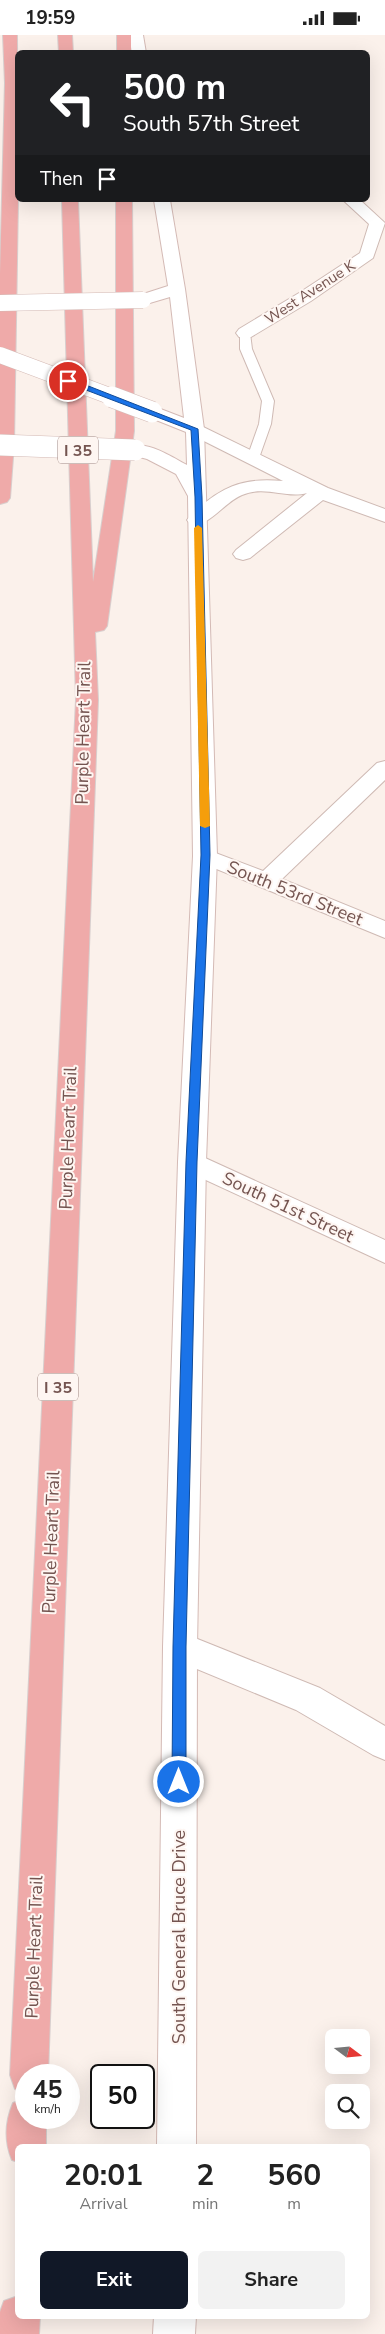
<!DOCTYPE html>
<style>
body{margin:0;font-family:"Nunito Sans",sans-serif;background:#f2f2f2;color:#222;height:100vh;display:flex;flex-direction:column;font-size:19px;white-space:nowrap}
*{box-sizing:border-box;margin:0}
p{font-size:16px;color:#767676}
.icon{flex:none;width:28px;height:28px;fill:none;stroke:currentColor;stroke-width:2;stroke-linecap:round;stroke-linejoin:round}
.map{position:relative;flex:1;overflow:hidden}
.side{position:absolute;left:15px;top:2109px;width:355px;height:175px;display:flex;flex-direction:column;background:#fff;border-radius:8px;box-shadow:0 5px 20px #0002}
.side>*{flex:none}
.guide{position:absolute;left:15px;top:15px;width:355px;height:152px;border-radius:8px;box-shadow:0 5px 20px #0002;background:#202124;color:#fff;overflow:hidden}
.needle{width:32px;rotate:106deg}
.buttons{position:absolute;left:325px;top:1994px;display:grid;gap:10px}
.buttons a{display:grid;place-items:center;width:45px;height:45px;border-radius:8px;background:#fff;box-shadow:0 5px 20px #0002;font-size:25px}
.speed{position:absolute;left:15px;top:2029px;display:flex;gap:10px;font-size:25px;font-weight:700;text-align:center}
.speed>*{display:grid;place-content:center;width:65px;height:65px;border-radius:50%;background:#fff;box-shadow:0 5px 20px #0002;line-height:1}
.speed small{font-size:12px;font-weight:400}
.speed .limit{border:2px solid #111;border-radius:8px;background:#fff;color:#111}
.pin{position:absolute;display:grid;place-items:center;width:42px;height:42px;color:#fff;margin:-21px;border:2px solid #fff;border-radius:50%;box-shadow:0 1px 5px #0007}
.me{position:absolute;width:55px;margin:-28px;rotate:0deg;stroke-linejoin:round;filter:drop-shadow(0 0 4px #0008)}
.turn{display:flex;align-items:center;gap:18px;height:105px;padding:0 25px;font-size:22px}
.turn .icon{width:65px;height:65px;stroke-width:2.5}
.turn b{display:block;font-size:35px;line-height:42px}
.then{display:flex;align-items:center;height:48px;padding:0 25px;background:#0003;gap:10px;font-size:19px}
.eta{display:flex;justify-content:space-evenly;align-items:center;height:85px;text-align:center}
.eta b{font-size:30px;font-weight:700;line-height:35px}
.cta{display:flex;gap:10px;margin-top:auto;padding:10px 25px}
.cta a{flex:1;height:58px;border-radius:8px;background:#111827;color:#fff;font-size:20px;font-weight:700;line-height:58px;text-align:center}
.cta a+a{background:#f2f2f2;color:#222}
.status{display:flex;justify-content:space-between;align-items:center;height:35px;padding:0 25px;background:#fff;direction:ltr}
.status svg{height:14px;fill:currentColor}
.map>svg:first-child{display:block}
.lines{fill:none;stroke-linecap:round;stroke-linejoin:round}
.lane-casing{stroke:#cfbab4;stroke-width:2}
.street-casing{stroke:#cfbab4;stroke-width:2}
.secondary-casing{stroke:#d4bab5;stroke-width:2}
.highway-casing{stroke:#d8cfce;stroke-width:2}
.lane{fill:#fff;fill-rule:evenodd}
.street{fill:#fff;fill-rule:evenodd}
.secondary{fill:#fff;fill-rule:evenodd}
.highway{fill:#efaaa9;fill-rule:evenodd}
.secondary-bridge-far1-casing{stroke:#d4bab5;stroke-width:17;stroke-linecap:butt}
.secondary-bridge-casing{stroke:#d4bab5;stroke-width:22;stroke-linecap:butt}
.secondary-bridge-far1{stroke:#fff;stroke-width:16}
.secondary-bridge{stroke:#fff;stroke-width:21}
.route{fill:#1a73e8;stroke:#114b97}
.slow{fill:#f59e0b}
.labels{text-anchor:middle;stroke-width:4;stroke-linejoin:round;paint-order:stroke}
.far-street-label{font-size:15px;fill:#745450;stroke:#fef6f2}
.shield{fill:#fef6f2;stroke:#9d8581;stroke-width:1}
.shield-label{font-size:16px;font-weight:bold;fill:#745450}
.street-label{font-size:18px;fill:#745450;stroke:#fef6f2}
</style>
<div class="status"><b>19:59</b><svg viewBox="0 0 49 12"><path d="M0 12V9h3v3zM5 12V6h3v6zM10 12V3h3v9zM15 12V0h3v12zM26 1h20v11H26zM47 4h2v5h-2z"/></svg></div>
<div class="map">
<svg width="385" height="2299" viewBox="0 0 385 2299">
<rect width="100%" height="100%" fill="#fbf1eb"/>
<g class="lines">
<defs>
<polygon id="lane" points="245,295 250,298 252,314 274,366 271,389 259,423 253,427 247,423 259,389 262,366 240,314 240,298"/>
<g id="street">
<polygon points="343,165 360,165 385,188 373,223 311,266 251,302 239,302 236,298 239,294 299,258 360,218 369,189"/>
<path d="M195,388L328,453L385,474V487L323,465L250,523L243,525L236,523L233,519L236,515L307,458C287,464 265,450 242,460C224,467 208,494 190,489L187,485L190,481C220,452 242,442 283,446L188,398L186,394L188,390Z"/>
<polygon points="385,726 385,745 282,844 385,886 385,903 197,826 193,821 197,816 205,814 263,836 377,728"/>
<polygon points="192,1117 385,1205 385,1228 182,1134 178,1127 182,1120"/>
<polygon points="180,1597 320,1653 385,1691 385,1725 373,1720 296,1675 168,1622 163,1612 168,1602"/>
</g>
<g id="secondary">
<polygon points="129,0 143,0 146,18 132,18"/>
<path d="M154,165H170L185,254L204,394L217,821L206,1127L197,1612L196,2111H157L163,1612L178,1127L193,821L188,461L176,439L147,424L128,419L126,415L128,411C148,406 170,421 187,430L186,397L146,381L143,377L146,373H158L184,383L170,262L143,270L137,269L135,265L137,261L168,251Z"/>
<polygon points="154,2281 196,2281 195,2299 153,2299"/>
</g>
<g id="highway">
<polygon points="3,0 17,0 18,165 14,409 10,463 7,467 0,469 0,239 5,48"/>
<polygon points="58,0 72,0 73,18 59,18"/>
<rect x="117" y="0" width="14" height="18"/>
<polygon points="62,165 78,165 93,547 116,396 116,165 132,165 134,396 107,591 104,595 95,597 98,665 48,2040 26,2040 26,2058 15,2054 10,2040 76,665"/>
<path d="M26,2063V2082H46V2111H18V2127L12,2125C4,2106 5,2087 13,2068Z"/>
<polygon points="18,2261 18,2281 40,2281 39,2299 0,2299 0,2277 4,2266"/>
</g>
</defs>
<use href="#lane" class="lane-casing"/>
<use href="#street" class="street-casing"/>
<use href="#secondary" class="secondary-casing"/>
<use href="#highway" class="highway-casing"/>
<use href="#lane" class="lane"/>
<use href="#street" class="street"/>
<use href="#secondary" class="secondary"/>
<use href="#highway" class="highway"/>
<defs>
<g id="secondary-bridge-far1">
<polyline points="0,268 143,265"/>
<polyline points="0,320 115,363"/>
</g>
<g id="secondary-bridge">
<polyline points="112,362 152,377"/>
<polyline points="0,410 135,415"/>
</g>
</defs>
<use href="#secondary-bridge-far1" class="secondary-bridge-far1-casing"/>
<use href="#secondary-bridge" class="secondary-bridge-casing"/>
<use href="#secondary-bridge-far1" class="secondary-bridge-far1"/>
<use href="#secondary-bridge" class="secondary-bridge"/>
</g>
<polygon class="route" points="68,343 198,394 202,462 210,820 197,1127 186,1612 186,1747 184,1752 179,1754 174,1752 172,1747 173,1612 186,1127 201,820 195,462 191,395 65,347 64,346"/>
<polygon class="slow" points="198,490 202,493 210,791 205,793 200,791 194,493"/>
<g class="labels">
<g class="far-street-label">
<text transform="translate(310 257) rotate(-33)" y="5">West Avenue K</text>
</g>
<g class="shield">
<rect x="58" y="401.5" width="40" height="27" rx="4"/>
<rect x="38" y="1338.5" width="40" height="27" rx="4"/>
</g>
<g class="shield-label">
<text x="78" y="421">I 35</text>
<text x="58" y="1358">I 35</text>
</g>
<g class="street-label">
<text transform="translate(83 698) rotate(-89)" y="6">Purple Heart Trail</text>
<text transform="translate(295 858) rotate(22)" y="6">South 53rd Street</text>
<text transform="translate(68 1103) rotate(-88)" y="6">Purple Heart Trail</text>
<text transform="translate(288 1172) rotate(25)" y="6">South 51st Street</text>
<text transform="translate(51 1507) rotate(-88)" y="6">Purple Heart Trail</text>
<text transform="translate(179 1902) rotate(-90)" y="6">South General Bruce Drive</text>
<text transform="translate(34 1912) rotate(-88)" y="6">Purple Heart Trail</text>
</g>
</g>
</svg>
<div class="buttons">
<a><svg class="needle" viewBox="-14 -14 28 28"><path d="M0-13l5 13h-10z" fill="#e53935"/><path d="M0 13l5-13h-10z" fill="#767676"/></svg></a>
<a><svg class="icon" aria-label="search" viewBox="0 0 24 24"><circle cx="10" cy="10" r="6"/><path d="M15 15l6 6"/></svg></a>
</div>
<div class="speed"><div>45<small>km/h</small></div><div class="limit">50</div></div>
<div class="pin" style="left:68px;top:346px;background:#d93025"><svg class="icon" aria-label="arrive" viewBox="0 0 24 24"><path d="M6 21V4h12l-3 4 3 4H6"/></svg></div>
<svg class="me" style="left:179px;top:1747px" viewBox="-20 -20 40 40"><circle r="17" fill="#1a73e8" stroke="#fff" stroke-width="3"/><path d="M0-11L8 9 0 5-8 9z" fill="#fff"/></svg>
<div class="guide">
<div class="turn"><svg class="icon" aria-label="left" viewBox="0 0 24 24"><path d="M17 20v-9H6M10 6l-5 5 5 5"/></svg><div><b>500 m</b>South 57th Street</div></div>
<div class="then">Then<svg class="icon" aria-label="arrive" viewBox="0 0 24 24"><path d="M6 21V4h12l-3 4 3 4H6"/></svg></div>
</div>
<section class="side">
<div class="eta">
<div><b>20:01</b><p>Arrival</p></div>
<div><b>2</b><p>min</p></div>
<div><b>560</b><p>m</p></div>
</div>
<div class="cta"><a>Exit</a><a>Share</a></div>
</section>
</div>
